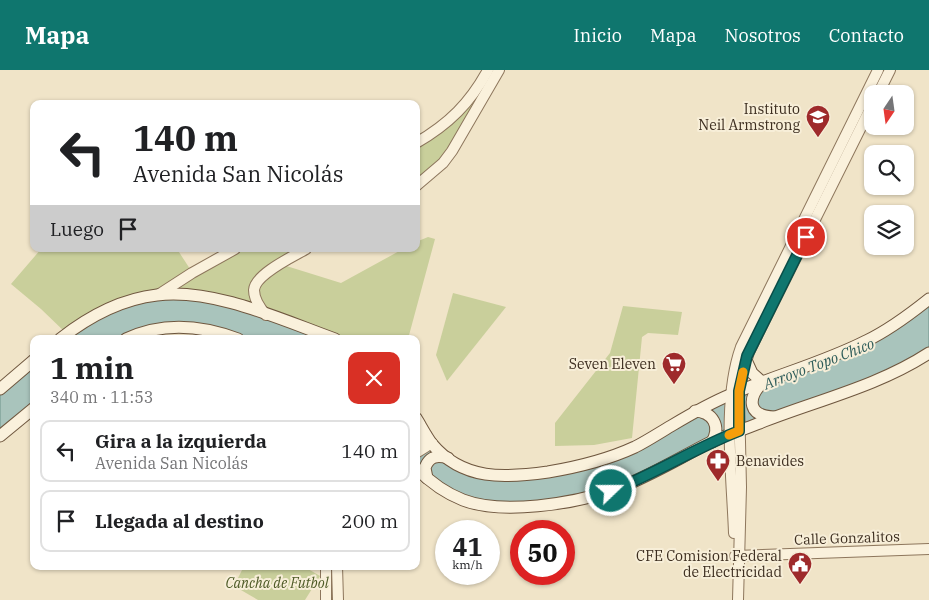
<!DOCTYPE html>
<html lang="es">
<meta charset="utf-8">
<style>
body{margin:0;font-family:"IBM Plex Serif",serif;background:#f6f6f6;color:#202124;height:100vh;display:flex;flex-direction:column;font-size:19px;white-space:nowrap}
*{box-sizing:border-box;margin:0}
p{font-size:16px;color:#757577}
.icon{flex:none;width:28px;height:28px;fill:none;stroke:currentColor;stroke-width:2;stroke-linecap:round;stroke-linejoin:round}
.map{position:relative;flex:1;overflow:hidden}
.sheet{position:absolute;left:30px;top:265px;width:390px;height:235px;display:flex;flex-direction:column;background:#fff;border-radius:10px;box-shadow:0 1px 4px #0004}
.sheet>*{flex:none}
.guide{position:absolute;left:30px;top:30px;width:390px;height:152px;border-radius:10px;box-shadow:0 1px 4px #0004;background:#fff;color:#202124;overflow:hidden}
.needle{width:32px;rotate:193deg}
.tools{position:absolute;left:864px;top:15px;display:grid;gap:10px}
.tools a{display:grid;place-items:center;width:50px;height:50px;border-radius:10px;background:#fff;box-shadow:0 1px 4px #0004;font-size:25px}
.speed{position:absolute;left:435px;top:450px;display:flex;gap:10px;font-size:25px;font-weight:700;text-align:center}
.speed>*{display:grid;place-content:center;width:65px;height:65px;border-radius:50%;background:#fff;box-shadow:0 1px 4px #0004;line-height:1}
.speed small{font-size:12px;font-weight:400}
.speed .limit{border:8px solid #d22;background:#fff;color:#111}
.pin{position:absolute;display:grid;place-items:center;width:42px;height:42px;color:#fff;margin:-21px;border:2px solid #fff;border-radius:50%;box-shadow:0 1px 5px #0007}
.me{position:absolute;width:55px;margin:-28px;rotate:68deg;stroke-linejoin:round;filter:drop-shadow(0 0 4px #0008)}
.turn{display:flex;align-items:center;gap:18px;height:105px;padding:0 20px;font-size:22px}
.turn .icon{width:65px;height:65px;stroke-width:2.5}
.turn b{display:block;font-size:35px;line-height:42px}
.then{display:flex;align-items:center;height:48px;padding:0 20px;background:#0003;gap:10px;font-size:19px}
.round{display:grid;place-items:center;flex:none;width:52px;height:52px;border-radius:10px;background:#f6f6f6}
.summary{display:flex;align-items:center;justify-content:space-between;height:85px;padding:0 20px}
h1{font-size:30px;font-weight:700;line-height:38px}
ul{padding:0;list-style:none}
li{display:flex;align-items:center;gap:15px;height:62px;margin:0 10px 8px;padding:0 10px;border:2px solid #e0e0e0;border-radius:10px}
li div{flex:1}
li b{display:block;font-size:19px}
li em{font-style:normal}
header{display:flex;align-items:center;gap:30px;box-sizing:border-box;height:70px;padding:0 25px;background:#0f766e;color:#fff}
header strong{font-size:24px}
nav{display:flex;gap:28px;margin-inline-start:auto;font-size:18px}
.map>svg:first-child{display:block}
.green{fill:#c9cf9b}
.water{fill:#a9c4bc;stroke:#6f938a}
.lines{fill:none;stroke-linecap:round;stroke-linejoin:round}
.tertiary-casing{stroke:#8d765c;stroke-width:12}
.secondary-casing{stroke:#6f573f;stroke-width:13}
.tertiary{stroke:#faf1dc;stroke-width:10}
.secondary{stroke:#faf1dc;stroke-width:11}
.route-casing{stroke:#0a4d48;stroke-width:12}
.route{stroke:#0f766e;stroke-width:9}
.slow{stroke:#f59e0b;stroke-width:9}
.labels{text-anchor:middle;stroke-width:4;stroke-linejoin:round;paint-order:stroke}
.poi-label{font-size:14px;fill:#3d2e20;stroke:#f7eed8;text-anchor:end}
.street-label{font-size:14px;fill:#3d2e20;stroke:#f7eed8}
.park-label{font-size:14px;font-style:italic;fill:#4d5a26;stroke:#f7eed8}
.water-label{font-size:15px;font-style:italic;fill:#2f5d5a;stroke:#f7eed8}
</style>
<header>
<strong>Mapa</strong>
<nav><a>Inicio</a><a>Mapa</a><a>Nosotros</a><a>Contacto</a></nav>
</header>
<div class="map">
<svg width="929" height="530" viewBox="0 0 929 530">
<rect width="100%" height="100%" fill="#f0e4c8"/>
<g class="green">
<polygon points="477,25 481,27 452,81 416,116 416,73 466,41"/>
<polygon points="428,167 435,169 408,269 334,269 235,234 67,264 41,239 11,214 41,179 177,179 192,202 235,179 306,179 280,194 341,213 403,179 416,179 416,172"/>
<polygon points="453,223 506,237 447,311 436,285"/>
<polygon points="623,236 682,242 678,265 648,263 642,267 632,368 594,375 555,376 555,353 610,283"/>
<polygon points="244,496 303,496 320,506 305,530 258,530 234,516"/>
</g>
<g class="water">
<polygon points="190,225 334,269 237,269 196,258 126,269 60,269 117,236"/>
<polygon points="929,229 929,283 782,345 631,413 545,435 463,430 416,398 416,348 448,388 487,405 592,394 695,341 849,279"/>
<polygon points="34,290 34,338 0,366 0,319"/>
</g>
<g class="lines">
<defs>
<g id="tertiary">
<polyline points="878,24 890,0"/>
<path d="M416,73C449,54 470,33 488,0"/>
<polyline points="416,116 443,93 452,81 499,0"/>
<polyline points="158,225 192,203 235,179"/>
<path d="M266,245C260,238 254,229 254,220C255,204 294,186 306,179"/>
<polyline points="416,373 426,365"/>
<polyline points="416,383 432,373"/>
<path d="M734,463C732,406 722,330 741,277L878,0"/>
<polyline points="735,486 929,479"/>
<polyline points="326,496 326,530"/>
<polyline points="337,496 338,530"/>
<polyline points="738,530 741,417 739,327 743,302 749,282 872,35"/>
</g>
<g id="secondary">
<path d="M60,269C88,247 122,229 157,225C214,218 282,250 335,269"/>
<path d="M126,269C162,252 201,255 238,269"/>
<polyline points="746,290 752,303 762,312"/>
<path d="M762,313C747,329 748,346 774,347"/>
<polyline points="0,319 34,290"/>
<path d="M695,341C713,342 721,356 712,372"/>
<path d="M416,348C421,356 426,366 432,374C463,411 505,408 548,402C578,397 607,390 635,377C647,371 659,363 671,356C691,344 710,333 732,324C776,305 823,293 866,271C889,260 909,245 929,229"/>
<polyline points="0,366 34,338"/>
<path d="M416,398C430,412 445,423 463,430C502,445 573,434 613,420C647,408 679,388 711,372C726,365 742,360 757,354C814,331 877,317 929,283"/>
<path d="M427,408L425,398C429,386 437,385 448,388"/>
</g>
</defs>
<use href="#tertiary" class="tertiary-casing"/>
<use href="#secondary" class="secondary-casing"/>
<use href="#tertiary" class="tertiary"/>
<use href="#secondary" class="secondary"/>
</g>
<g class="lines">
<defs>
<path id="route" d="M611,421C655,404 695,378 739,361V321L747,286L806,167"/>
</defs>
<use href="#route" class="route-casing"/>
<use href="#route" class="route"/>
<polyline class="slow" points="729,365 739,361 739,321 743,302"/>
</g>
<defs>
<symbol id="school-pin" viewBox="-11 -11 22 30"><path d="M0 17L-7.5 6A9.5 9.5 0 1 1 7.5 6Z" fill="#9e2a2b" stroke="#f7eed8"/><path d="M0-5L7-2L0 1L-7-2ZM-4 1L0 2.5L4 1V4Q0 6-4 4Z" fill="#fff"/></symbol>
<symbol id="supermarket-pin" viewBox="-11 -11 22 30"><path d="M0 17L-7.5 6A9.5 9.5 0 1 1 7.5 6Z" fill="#9e2a2b" stroke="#f7eed8"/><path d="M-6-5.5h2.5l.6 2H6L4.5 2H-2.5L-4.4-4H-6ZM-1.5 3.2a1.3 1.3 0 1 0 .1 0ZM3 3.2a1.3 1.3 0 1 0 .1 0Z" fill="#fff"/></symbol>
<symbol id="pharmacy-pin" viewBox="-11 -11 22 30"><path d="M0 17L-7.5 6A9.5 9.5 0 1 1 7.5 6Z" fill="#9e2a2b" stroke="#f7eed8"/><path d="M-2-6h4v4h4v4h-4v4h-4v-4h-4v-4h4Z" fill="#fff"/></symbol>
<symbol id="civic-pin" viewBox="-11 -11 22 30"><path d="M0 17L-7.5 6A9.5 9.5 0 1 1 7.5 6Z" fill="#9e2a2b" stroke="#f7eed8"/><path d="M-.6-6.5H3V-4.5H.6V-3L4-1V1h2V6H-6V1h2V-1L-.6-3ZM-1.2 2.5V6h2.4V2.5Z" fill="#fff"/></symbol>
</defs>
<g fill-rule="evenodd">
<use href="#school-pin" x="804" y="33" width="28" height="38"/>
<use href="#supermarket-pin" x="660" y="280" width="28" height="38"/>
<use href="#pharmacy-pin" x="704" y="377" width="28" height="38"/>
<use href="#civic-pin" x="786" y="480" width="28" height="38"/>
</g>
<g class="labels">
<g class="poi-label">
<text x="800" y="44">Instituto<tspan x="800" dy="16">Neil Armstrong</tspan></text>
<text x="656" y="299">Seven Eleven</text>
<text x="736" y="396" text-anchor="start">Benavides</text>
<text x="782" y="491">CFE Comision Federal<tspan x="782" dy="16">de Electricidad</tspan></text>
</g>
<g class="street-label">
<text transform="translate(847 468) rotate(-2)" y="5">Calle Gonzalitos</text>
</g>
<g class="park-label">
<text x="277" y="518">Cancha de Futbol</text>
</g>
<g class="water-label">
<text transform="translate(819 294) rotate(-21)" y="5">Arroyo Topo Chico</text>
</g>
</g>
</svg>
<div class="tools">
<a><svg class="needle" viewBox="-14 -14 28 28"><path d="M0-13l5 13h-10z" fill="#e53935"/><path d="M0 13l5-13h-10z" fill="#757577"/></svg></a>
<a><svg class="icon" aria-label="search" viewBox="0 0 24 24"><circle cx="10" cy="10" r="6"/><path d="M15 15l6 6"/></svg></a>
<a><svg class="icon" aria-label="layers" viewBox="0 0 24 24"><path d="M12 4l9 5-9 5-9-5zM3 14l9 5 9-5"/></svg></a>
</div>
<div class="speed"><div>41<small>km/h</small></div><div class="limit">50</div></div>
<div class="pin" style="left:806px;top:167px;background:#d93025"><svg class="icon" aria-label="arrive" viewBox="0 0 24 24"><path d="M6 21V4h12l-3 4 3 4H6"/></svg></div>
<svg class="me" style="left:611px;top:421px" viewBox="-20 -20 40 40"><circle r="17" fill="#0f766e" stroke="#fff" stroke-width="3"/><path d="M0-11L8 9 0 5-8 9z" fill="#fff"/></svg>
<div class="guide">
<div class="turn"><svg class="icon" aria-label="left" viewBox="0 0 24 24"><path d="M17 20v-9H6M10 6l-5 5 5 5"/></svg><div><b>140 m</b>Avenida San Nicolás</div></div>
<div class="then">Luego<svg class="icon" aria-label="arrive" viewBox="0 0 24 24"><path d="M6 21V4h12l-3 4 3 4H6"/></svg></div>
</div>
<section class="sheet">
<div class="summary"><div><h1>1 min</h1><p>340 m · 11:53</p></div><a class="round" style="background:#d93025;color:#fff"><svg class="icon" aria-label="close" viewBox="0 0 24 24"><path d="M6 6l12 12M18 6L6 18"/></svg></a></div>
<ul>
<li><svg class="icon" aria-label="left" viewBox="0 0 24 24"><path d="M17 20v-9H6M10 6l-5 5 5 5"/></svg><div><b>Gira a la izquierda</b><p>Avenida San Nicolás</p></div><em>140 m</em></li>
<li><svg class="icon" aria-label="arrive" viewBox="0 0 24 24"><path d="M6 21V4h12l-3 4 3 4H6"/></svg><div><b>Llegada al destino</b></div><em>200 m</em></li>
</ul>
</section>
</div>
